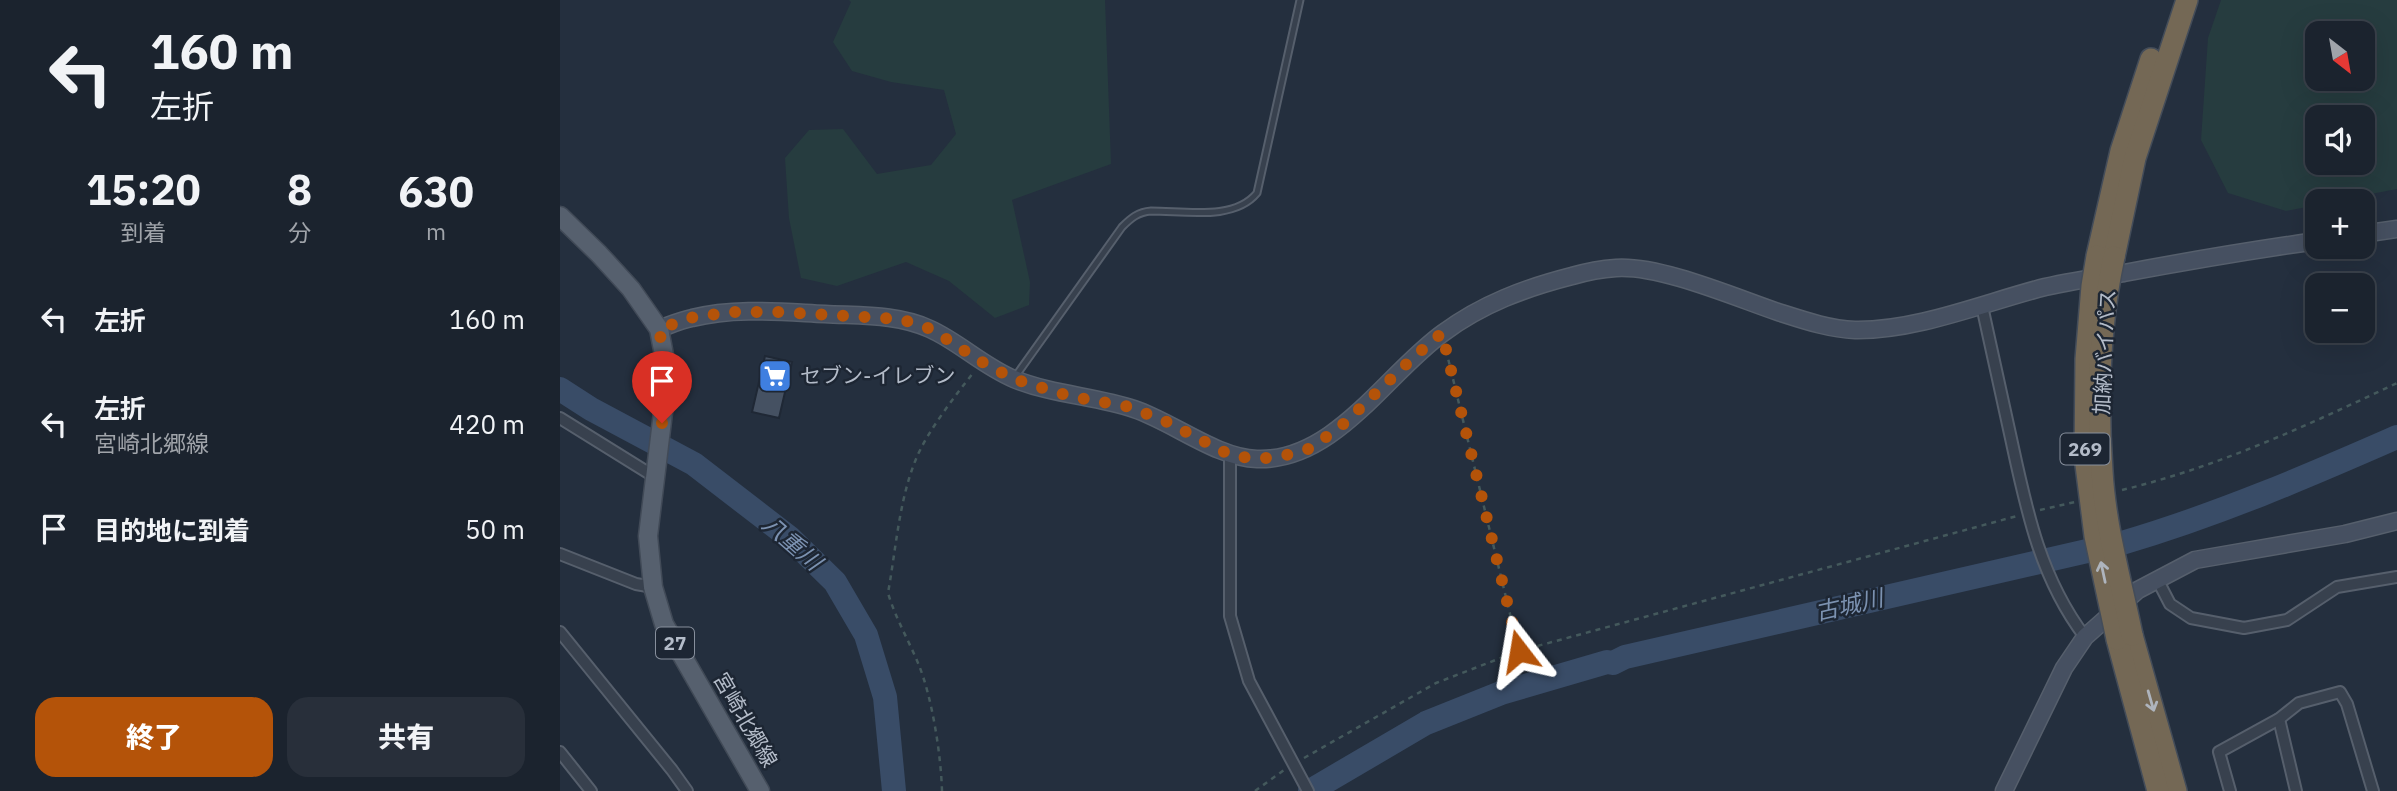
<!DOCTYPE html>
<html lang="ja">
<meta charset="utf-8">
<style>
body{margin:0;font-family:"IBM Plex Sans","Noto Sans JP",sans-serif;background:#282f3a;color:#f1f3f6;height:100vh;display:flex;flex-direction:column;font-size:26px;white-space:nowrap}
*{box-sizing:border-box;margin:0}
p{font-size:23px;color:#a0a4aa}
.icon{flex:none;width:38px;height:38px;fill:none;stroke:currentColor;stroke-width:2;stroke-linecap:round;stroke-linejoin:round}
.map{position:relative;flex:1;overflow:hidden}
.drawer{display:flex;flex-direction:column;background:#1b232e;width:560px}
.drawer>*{flex:none}
.top-card{background:#1b232e;color:#f1f3f6;overflow:hidden}
.needle{width:46px;rotate:149deg}
.buttons{position:absolute;left:1745px;top:21px;display:grid;gap:14px}
.buttons a{display:grid;place-items:center;width:70px;height:70px;border-radius:14px;background:#1b232e;box-shadow:0 7px 28px #0002,0 0 0 2px #39404a;font-size:35px}
.pin{position:absolute;display:grid;place-items:center;width:60px;height:60px;color:#fff;margin:-72px -30px;border-radius:50% 50% 50% 0;rotate:-45deg;box-shadow:0 0 7px #0007}
.pin .icon{rotate:45deg}
.me{position:absolute;width:77px;margin:-38px;rotate:346deg;stroke-linejoin:round;filter:drop-shadow(0 0 5px #0008)}
.turn{display:flex;align-items:center;gap:24px;height:147px;padding:0 35px;font-size:32px}
.turn .icon{width:91px;height:91px;stroke-width:2.5}
.turn b{display:block;font-size:49px;line-height:60px}
.eta{display:flex;justify-content:space-evenly;align-items:center;height:119px;text-align:center}
.eta b{font-size:42px;font-weight:800;line-height:49px}
.cta{display:flex;gap:14px;margin-top:auto;padding:14px 35px}
.cta a{flex:1;height:80px;border-radius:21px;background:#b45309;color:#fff;font-size:28px;font-weight:800;line-height:80px;text-align:center}
.cta a+a{background:#282f3a;color:#f1f3f6}
ul{padding:0;list-style:none}
li{display:flex;align-items:center;gap:21px;height:105px;padding:0 35px}
li div{flex:1}
li b{display:block;font-size:26px}
li em{font-style:normal}
main{display:flex;flex:1;min-height:0}
.map>svg:first-child{display:block}
.green{fill:#263c3f;fill-rule:evenodd}
.lines{fill:none;stroke-linecap:round;stroke-linejoin:round}
.river{stroke:#394c67;stroke-width:24}
.building{fill:#455162;stroke:#1f2835;stroke-width:2}
.lane-casing{stroke:#565f6c;stroke-width:9}
.street-casing{stroke:#565f6c;stroke-width:14}
.secondary-casing{stroke:#565f6c;stroke-width:19}
.primary-casing{stroke:#414a57;stroke-width:21}
.highway-casing{stroke:#434c59;stroke-width:24}
.path{stroke:#44595c;stroke-width:2.5;stroke-dasharray:5 5;stroke-linecap:butt}
.lane{stroke:#38414e;stroke-width:5}
.street{stroke:#38414e;stroke-width:10}
.secondary{stroke:#465061;stroke-width:16}
.primary{stroke:#56606e;stroke-width:18}
.highway{stroke:#746855;stroke-width:21}
.highway-bridge-casing{stroke:#434c59;stroke-width:24;stroke-linecap:butt}
.highway-bridge{stroke:#746855;stroke-width:21}
.oneway{stroke:#aeb4bd}
.route{stroke:#b45309;stroke-width:12;stroke-dasharray:0 21.6}
.labels{text-anchor:middle;stroke-width:5;stroke-linejoin:round;paint-order:stroke}
.shield{fill:#1d2633;stroke:#878f9c;stroke-width:2}
.shield-label{font-size:19px;font-weight:bold;fill:#b4bcc9}
.street-label{font-size:21px;fill:#b4bcc9;stroke:#1d2633}
.poi-label{font-size:21px;fill:#b4bcc9;stroke:#1d2633;text-anchor:start}
.water-label{font-size:23px;font-style:italic;fill:#7c92b1;stroke:#1d2633}
</style>
<main>
<section class="drawer">
<div class="top-card">
<div class="turn"><svg class="icon" aria-label="left" viewBox="0 0 24 24"><path d="M17 20v-9H6M10 6l-5 5 5 5"/></svg><div><b>160 m</b>左折</div></div>
</div>
<div class="eta">
<div><b>15:20</b><p>到着</p></div>
<div><b>8</b><p>分</p></div>
<div><b>630</b><p>m</p></div>
</div>
<ul>
<li><svg class="icon" aria-label="left" viewBox="0 0 24 24"><path d="M17 20v-9H6M10 6l-5 5 5 5"/></svg><div><b>左折</b></div><em>160 m</em></li>
<li><svg class="icon" aria-label="left" viewBox="0 0 24 24"><path d="M17 20v-9H6M10 6l-5 5 5 5"/></svg><div><b>左折</b><p>宮崎北郷線</p></div><em>420 m</em></li>
<li><svg class="icon" aria-label="arrive" viewBox="0 0 24 24"><path d="M6 21V4h12l-3 4 3 4H6"/></svg><div><b>目的地に到着</b></div><em>50 m</em></li>
</ul>
<div class="cta"><a>終了</a><a>共有</a></div>
</section>
<div class="map">
<svg width="1837" height="791" viewBox="0 0 1837 791">
<rect width="100%" height="100%" fill="#242f3e"/>
<g class="green">
<polygon points="289,0 545,0 551,164 452,200 470,282 469,305 435,318 389,281 346,262 277,286 241,278 229,218 225,158 249,130 283,129 317,174 371,165 396,134 384,90 331,82 292,71 273,42 291,2"/>
<path d="M1661,0H1837V189L1775,201H1757V205L1726,211L1668,193L1641,140L1648,38ZM1757,33H1802V79H1757ZM1757,117H1802V163H1757Z"/>
</g>
<g class="lines">
<g class="river">
<polyline points="0,389 31,409 134,464 230,538 275,582 306,635 325,697 334,791"/>
<path d="M750,791L866,723L941,693L1047,662L1053,663L1065,657L1562,543C1657,515 1746,477 1837,437"/>
</g>
</g>
<polygon class="building" points="205,356 232,362 219,418 192,412"/>
<g class="lines">
<defs>
<path id="lane" d="M455,377L562,227C571,218 578,212 591,211C625,211 674,221 697,193L740,0"/>
<g id="street">
<path d="M1422,306C1432,352 1442,397 1452,443C1467,513 1481,579 1525,637"/>
<polyline points="0,418 95,477"/>
<polyline points="670,455 670,616 689,681 748,791"/>
<polyline points="0,554 76,584 93,587"/>
<polyline points="1597,579 1610,604 1631,618 1684,628 1727,620 1777,587 1837,577"/>
<polyline points="0,632 112,770 127,791"/>
<polyline points="1719,719 1736,791"/>
<polyline points="0,752 31,791"/>
<polyline points="1670,791 1659,752 1719,719 1739,703 1780,692 1787,704 1813,791"/>
</g>
<g id="secondary">
<polyline points="1802,234 1837,229"/>
<path d="M99,329C110,325 121,320 132,318C175,307 222,312 265,314C300,316 338,314 370,329C399,342 423,366 454,379C493,395 536,396 574,409C613,422 657,458 697,459C774,462 826,374 883,333C922,304 965,288 1012,276C1026,272 1041,269 1056,268C1100,265 1174,297 1218,312C1243,320 1269,329 1295,330C1357,331 1426,302 1485,287C1511,281 1538,277 1564,273C1628,261 1693,250 1757,241"/>
<polyline points="1444,791 1504,668 1525,637 1578,590 1635,560 1785,534 1837,521"/>
</g>
<polyline id="primary" points="0,216 39,254 71,289 99,329 104,355 105,396 88,536 93,587 104,624 200,791"/>
<g id="highway">
<polyline points="1537,256 1561,151 1591,59"/>
<polyline points="1554,257 1575,158 1627,0"/>
<polyline points="1572,635 1616,791"/>
<polyline points="1557,639 1598,791"/>
</g>
</defs>
<use href="#lane" class="lane-casing"/>
<use href="#street" class="street-casing"/>
<use href="#secondary" class="secondary-casing"/>
<use href="#primary" class="primary-casing"/>
<use href="#highway" class="highway-casing"/>
<g class="path">
<polyline points="886,350 959,651"/>
<path d="M1562,490C1658,467 1748,425 1837,383"/>
<polyline points="1480,510 1515,502"/>
<polyline points="744,758 876,683 959,651 1457,516"/>
<path d="M382,791C381,755 372,696 358,663C348,639 335,617 328,593C336,549 339,500 356,459C367,432 395,396 413,373"/>
<polyline points="695,791 724,770"/>
</g>
<use href="#lane" class="lane"/>
<use href="#street" class="street"/>
<use href="#secondary" class="secondary"/>
<use href="#primary" class="primary"/>
<use href="#highway" class="highway"/>
<defs>
<g id="highway-bridge">
<polyline points="1537,256 1532,286 1526,359 1525,457 1535,536 1557,639"/>
<path d="M1554,257C1539,326 1537,400 1542,471C1545,526 1561,581 1572,635"/>
</g>
</defs>
<use href="#highway-bridge" class="highway-bridge-casing"/>
<use href="#highway-bridge" class="highway-bridge"/>
</g>
<defs><path id="oneway-shaft" d="M-6 0H5M1.5-3L5.5 0L1.5 3" fill="none" stroke-width="1.6" stroke-linecap="round" stroke-linejoin="round" transform="scale(1.75)"/></defs>
<g class="oneway">
<use href="#oneway-shaft" transform="translate(1543 572) rotate(-102)"/>
<use href="#oneway-shaft" transform="translate(1591 701) rotate(74)"/>
</g>
<g class="lines">
<path class="route" d="M102,423C106,391 105,361 99,329L134,317L175,312H218L340,319L371,329L422,362L454,379L509,396L570,407L607,422L670,455L697,459L723,456L748,449L778,429L855,356L882,333L959,651"/>
</g>
<defs>
<symbol id="supermarket-square" viewBox="-11 -11 22 22"><rect x="-9" y="-9" width="18" height="18" rx="4" fill="#3f7fe0" stroke="#1d2633"/><path d="M-6-5.5h2.5l.6 2H6L4.5 2H-2.5L-4.4-4H-6ZM-1.5 3.2a1.3 1.3 0 1 0 .1 0ZM3 3.2a1.3 1.3 0 1 0 .1 0Z" fill="#fff"/></symbol>
</defs>
<g fill-rule="evenodd">
<use href="#supermarket-square" x="196" y="357" width="38" height="38"/>
</g>
<g class="labels">
<g class="shield">
<rect x="1500.5" y="433.5" width="49" height="31" rx="5"/>
<rect x="96" y="627.5" width="38" height="31" rx="5"/>
</g>
<g class="shield-label">
<text x="1525" y="456">269</text>
<text x="115" y="650">27</text>
</g>
<g class="street-label">
<text transform="translate(1545 352) rotate(-87)" y="7">加納バイパス</text>
<text transform="translate(185 720) rotate(60)" y="7">宮崎北郷線</text>
</g>
<g class="poi-label">
<text x="240" y="383">セブン-イレブン</text>
</g>
<g class="water-label">
<text transform="translate(232 543) rotate(41)" y="8">八重川</text>
<text transform="translate(1289 605) rotate(-13)" y="8">古城川</text>
</g>
</g>
</svg>
<div class="buttons">
<a><svg class="needle" viewBox="-14 -14 28 28"><path d="M0-13l5 13h-10z" fill="#e53935"/><path d="M0 13l5-13h-10z" fill="#a0a4aa"/></svg></a>
<a><svg class="icon" aria-label="sound" viewBox="0 0 24 24"><path d="M4 9h4l5-4v14l-5-4H4zM17 9q2 3 0 6"/></svg></a>
<a>+</a>
<a>−</a>
</div>
<div class="pin" style="left:102px;top:423px;background:#d93025"><svg class="icon" aria-label="arrive" viewBox="0 0 24 24"><path d="M6 21V4h12l-3 4 3 4H6"/></svg></div>
<svg class="me" style="left:959px;top:651px" viewBox="-20 -20 40 40"><path d="M0-17L14 15 0 8-14 15z" fill="#b45309" stroke="#fff" stroke-width="4"/></svg>
</div>
</main>
